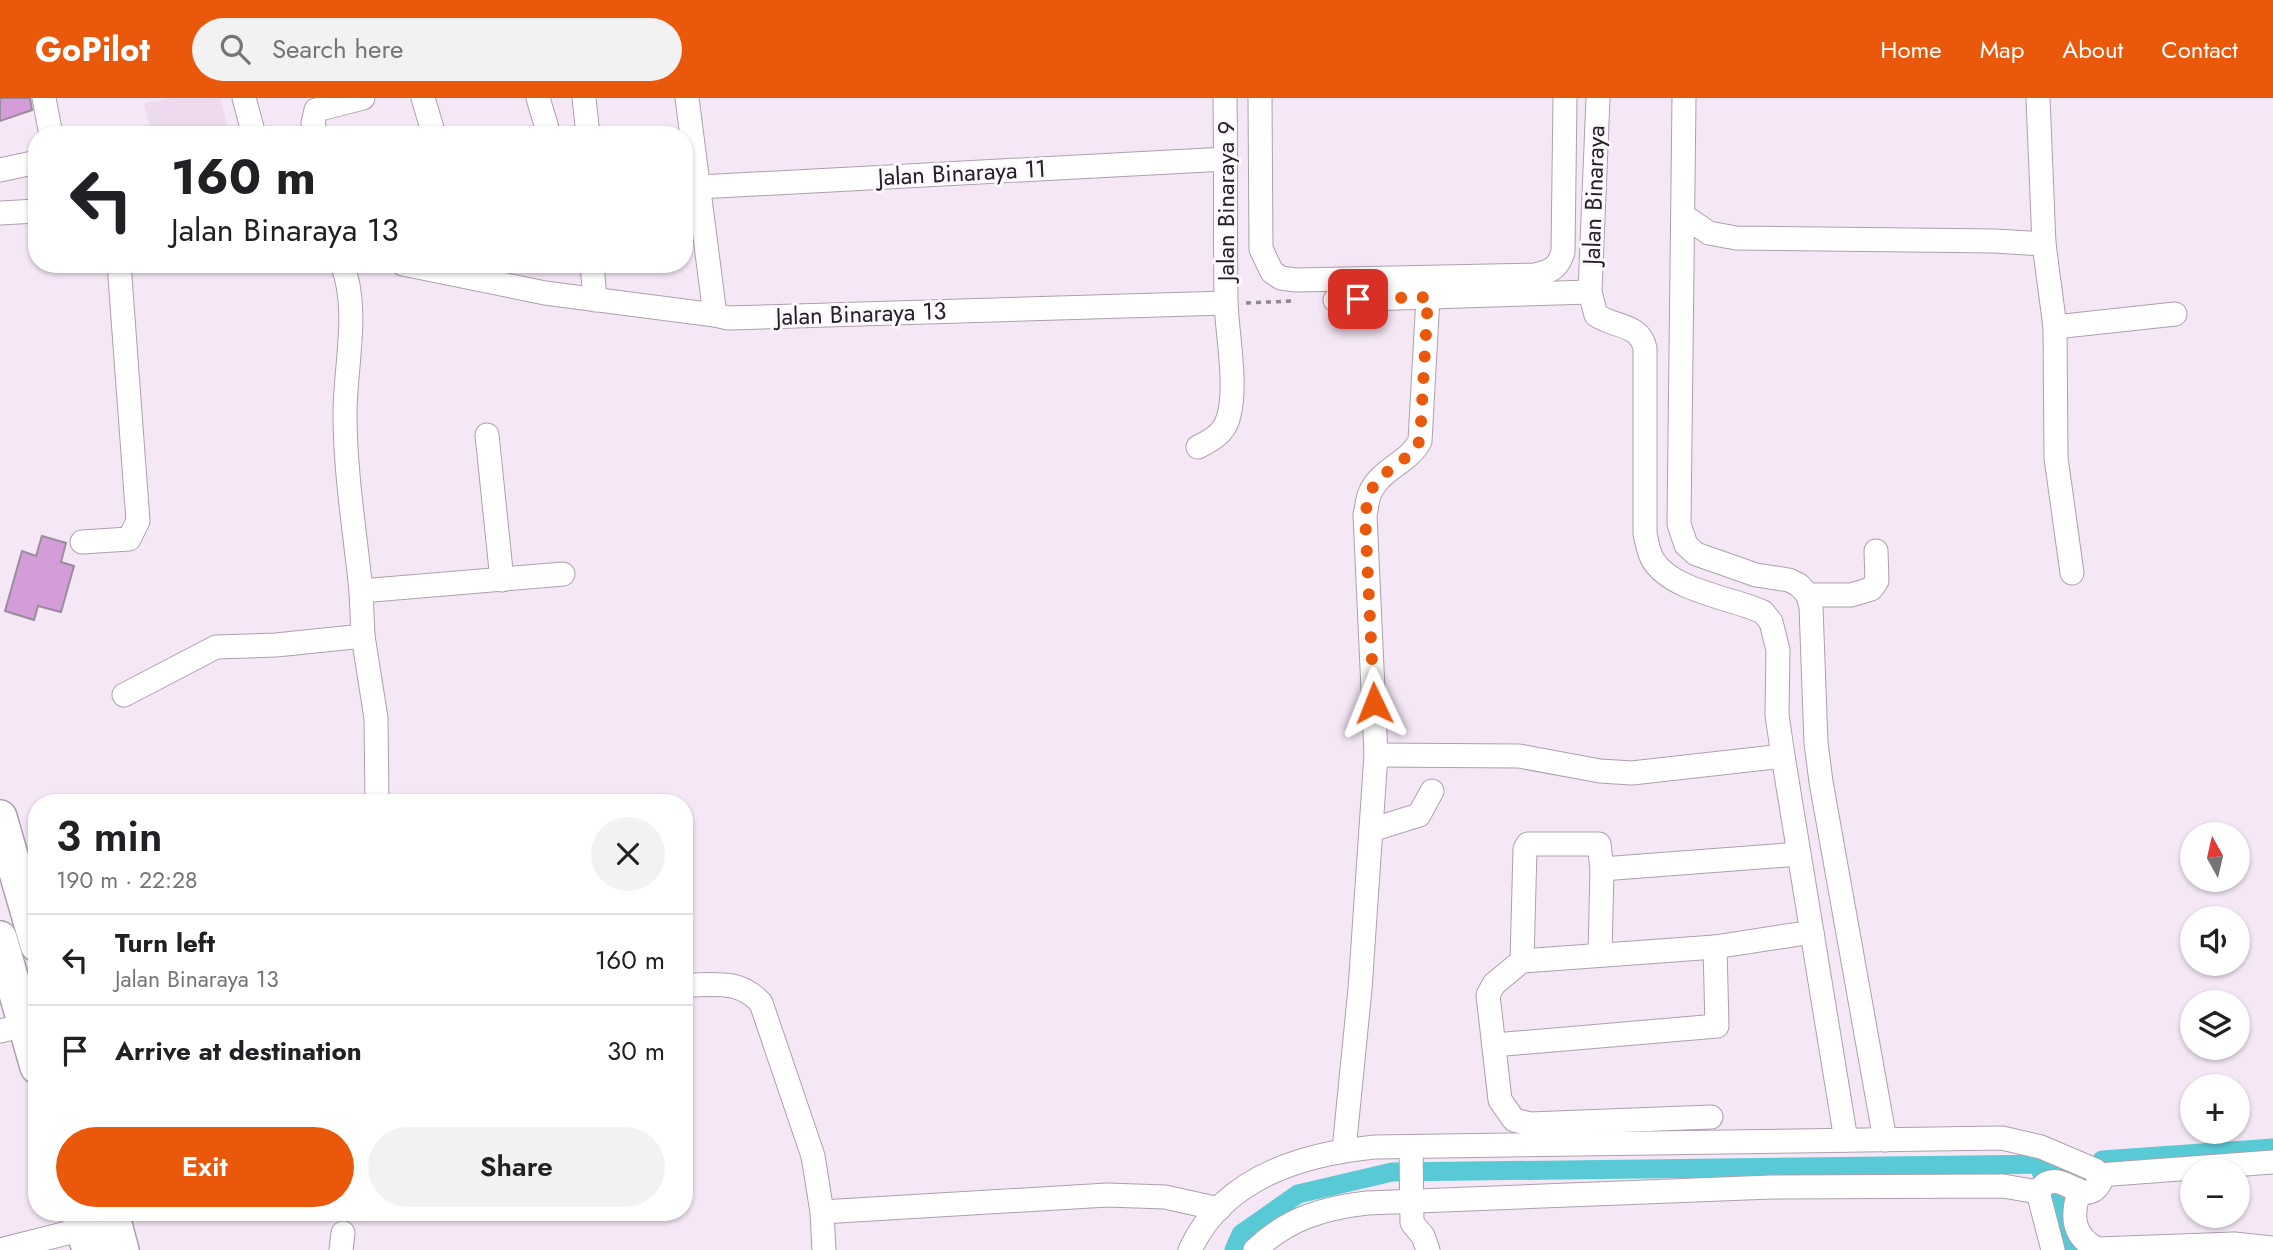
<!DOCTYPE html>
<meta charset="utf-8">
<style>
body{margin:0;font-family:Jost,sans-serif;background:#f2f2f2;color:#202124;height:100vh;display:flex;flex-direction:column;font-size:26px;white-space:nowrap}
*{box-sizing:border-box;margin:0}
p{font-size:23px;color:#757577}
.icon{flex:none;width:38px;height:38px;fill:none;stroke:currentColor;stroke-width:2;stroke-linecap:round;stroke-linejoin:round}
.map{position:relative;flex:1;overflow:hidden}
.side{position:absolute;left:28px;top:696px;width:665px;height:427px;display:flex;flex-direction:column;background:#fff;border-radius:28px;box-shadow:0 2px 5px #0004}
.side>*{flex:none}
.banner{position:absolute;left:28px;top:28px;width:665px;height:147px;border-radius:28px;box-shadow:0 2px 5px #0004;background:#fff;color:#202124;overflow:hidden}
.needle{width:46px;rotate:352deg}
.fabs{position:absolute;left:2180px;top:724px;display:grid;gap:14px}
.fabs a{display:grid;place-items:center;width:70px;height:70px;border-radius:50%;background:#fff;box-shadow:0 2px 5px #0004;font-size:35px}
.pin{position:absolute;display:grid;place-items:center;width:60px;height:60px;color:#fff;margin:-30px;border-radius:14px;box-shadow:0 4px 10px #0006}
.me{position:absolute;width:77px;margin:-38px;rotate:358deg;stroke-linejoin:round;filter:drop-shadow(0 0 5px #0008)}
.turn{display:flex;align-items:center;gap:24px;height:147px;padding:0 28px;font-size:32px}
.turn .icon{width:91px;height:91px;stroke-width:2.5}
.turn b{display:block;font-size:49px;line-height:60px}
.round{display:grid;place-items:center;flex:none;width:74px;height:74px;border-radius:37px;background:#f2f2f2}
.overview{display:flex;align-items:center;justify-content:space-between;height:119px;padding:0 28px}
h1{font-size:42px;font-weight:600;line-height:52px}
.action{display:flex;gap:14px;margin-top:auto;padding:14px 28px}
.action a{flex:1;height:80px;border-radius:42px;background:#ea580c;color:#fff;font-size:28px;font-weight:600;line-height:80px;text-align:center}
.action a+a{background:#f2f2f2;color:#202124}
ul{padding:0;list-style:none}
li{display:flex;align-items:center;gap:21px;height:91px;padding:0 28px;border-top:2px solid #e0e0e0}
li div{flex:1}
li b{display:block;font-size:26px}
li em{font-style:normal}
header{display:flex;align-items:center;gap:42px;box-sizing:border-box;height:98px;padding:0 35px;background:#ea580c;color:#fff}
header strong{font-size:33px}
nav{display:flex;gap:38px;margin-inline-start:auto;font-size:24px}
.search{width:490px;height:63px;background:#f2f2f2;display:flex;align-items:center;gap:18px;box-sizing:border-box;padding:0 24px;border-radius:38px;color:#757577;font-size:26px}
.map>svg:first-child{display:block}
.built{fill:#eddaee}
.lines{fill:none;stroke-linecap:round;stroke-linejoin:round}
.canal{stroke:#58cad5;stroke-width:19}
.river{stroke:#58cad5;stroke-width:33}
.building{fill:#d49dda;stroke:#9a8d9b;stroke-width:2}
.minor-casing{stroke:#ada0ae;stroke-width:25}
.highway-casing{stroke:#ada0ae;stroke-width:36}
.path{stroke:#908791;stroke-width:3.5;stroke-dasharray:5 5;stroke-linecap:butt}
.minor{stroke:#fff;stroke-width:23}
.highway{stroke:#fff;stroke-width:33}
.route{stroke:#ea580c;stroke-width:12;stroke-dasharray:0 21.6}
.labels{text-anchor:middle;stroke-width:6;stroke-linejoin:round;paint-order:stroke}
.street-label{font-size:24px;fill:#262126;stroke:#fdf8fd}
</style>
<header>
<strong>GoPilot</strong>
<div class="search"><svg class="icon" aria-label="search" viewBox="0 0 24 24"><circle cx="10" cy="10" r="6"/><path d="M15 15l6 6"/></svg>Search here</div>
<nav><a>Home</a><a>Map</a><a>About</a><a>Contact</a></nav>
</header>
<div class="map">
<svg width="2273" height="1152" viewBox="0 0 2273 1152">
<rect width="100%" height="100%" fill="#f5e7f6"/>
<polygon class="built" points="170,0 220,0 230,37 152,37 144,6"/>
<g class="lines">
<g class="canal">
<polyline points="2102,1062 2273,1050"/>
<polyline points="1234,1152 1241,1136 1298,1096 1392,1074 2046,1066"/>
</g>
<g class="river">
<polyline points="2046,1066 2049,1075"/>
<polyline points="2056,1098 2069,1152"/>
</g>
</g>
<g class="building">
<polygon points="0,0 30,0 32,12 0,23"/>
<polygon points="42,438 66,445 61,464 74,468 61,514 38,508 34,522 5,513 22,453 36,458"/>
</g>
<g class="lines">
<defs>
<g id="minor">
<polyline points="44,0 51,37"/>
<polyline points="244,0 254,37"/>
<polyline points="423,0 434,37"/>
<polyline points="538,0 549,37"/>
<polyline points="584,0 588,37"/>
<polyline points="687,0 715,217 728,220 1226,205"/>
<path d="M1260,0L1261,151L1272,174L1281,180L1296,182L1535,177C1552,173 1558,170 1563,154L1565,0"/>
<path d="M1598,0L1590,194L1596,217C1615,230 1639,225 1645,250V435C1647,444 1648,454 1653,462C1672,493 1732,500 1763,514L1771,524L1778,552L1777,617L1783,658L1846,1042"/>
<polyline points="1684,0 1679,426 1686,447 1696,456 1756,477 1789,482 1799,487 1808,497 1811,509 1816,645 1821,684 1885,1042"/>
<polyline points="2038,0 2044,146"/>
<polyline points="316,37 313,25 316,12 363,0"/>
<polyline points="0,72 37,64"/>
<polyline points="699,89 1226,61"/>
<polyline points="0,115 37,113"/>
<polyline points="1684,118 1709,135 1736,140 1995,143 2044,146 2055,229 2056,360 2072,475"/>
<path d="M342,166C360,211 345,268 345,316C345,375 355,434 361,493L563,476"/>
<polyline points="403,166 545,195 715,217"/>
<polyline points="592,166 595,202"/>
<polyline points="1335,202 1590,194"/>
<polyline points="2055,229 2175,216"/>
<polyline points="487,337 502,482"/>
<path d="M1198,349C1212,342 1223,336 1228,321C1238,288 1227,238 1226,203C1225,136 1226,68 1225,0"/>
<polyline points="82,444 129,441 138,423 119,166"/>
<polyline points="1808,497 1851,497 1871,491 1877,483 1876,453"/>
<polyline points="363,538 376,620 377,705"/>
<polyline points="124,597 216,549 276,547 363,538 361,493"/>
<polyline points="1376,657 1519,658 1600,673 1632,675 1783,658"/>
<polyline points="1371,732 1419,717 1432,693"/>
<polyline points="1602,771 1799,756"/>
<polyline points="1522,863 1525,751 1528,746 1599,746 1602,771 1600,857"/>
<path d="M684,887C715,887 739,881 761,905L813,1058L822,1114L824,1152"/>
<polyline points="0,933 25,927"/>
<polyline points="1494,947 1717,928 1715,849"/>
<polyline points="1711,1019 1530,1026 1514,1022 1500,1002 1488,897 1494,886 1522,863 1715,849 1812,834"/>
<polyline points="1411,1049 1412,1125 1423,1138 1428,1152"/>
<path d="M1344,1052L1360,891L1376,657L1365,417C1367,410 1367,401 1370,395C1380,371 1409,365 1420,343L1428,199"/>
<polyline points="2099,1077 2273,1064"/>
<path d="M2079,1094C2071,1119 2073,1138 2097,1151L2234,1146L2273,1150"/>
<polyline points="822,1114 1107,1097 1165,1099 1219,1111"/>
<polyline points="0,1152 83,1131"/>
<polyline points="341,1152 343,1135"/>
<path d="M1190,1152C1223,1080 1301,1056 1375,1049L2002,1040L2041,1049L2095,1072L2100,1085C2083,1114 2059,1063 2038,1094L2053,1152"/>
<path d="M1255,1152C1287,1121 1323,1110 1367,1105L1772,1089L2003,1088L2038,1094"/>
</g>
<g id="highway">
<polyline points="0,719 37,847"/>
<polyline points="0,840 37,969"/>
<polyline points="78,1115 89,1152"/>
<polyline points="112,1115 122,1152"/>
</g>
</defs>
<use href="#minor" class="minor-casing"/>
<use href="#highway" class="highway-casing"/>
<polyline class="path" points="1246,205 1291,203"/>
<use href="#minor" class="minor"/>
<use href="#highway" class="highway"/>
</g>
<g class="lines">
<path class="route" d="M1358,201L1428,199L1420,342C1409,365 1380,371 1370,395C1367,401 1367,410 1365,417L1374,605"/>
</g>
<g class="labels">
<g class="street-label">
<text transform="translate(962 75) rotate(-3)" y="8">Jalan Binaraya 11</text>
<text transform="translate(1594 97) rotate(-88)" y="8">Jalan Binaraya</text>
<text transform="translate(1226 103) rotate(-90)" y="8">Jalan Binaraya 9</text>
<text transform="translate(861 216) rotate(-2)" y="8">Jalan Binaraya 13</text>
</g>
</g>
</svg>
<div class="fabs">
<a><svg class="needle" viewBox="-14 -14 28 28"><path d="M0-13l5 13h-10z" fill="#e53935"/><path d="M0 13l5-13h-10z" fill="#757577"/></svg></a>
<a><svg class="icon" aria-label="sound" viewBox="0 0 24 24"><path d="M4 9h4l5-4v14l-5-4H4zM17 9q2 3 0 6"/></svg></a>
<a><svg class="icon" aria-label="layers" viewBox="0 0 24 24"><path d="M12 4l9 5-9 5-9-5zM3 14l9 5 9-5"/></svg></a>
<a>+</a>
<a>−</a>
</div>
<div class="pin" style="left:1358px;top:201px;background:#d93025"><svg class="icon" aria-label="arrive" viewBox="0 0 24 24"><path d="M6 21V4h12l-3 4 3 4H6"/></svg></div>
<svg class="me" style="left:1374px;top:605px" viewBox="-20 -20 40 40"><path d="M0-17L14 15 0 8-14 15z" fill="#ea580c" stroke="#fff" stroke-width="4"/></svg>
<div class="banner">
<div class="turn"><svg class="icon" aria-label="left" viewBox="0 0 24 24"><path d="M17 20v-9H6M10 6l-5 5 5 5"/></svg><div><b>160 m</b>Jalan Binaraya 13</div></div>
</div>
<section class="side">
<div class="overview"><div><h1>3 min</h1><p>190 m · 22:28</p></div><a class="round"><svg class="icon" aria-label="close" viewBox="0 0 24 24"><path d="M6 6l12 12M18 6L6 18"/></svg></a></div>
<ul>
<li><svg class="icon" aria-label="left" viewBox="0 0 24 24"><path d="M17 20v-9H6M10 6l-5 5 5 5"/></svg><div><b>Turn left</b><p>Jalan Binaraya 13</p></div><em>160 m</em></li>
<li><svg class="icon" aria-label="arrive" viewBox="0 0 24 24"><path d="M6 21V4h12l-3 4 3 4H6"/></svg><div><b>Arrive at destination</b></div><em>30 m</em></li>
</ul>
<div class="action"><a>Exit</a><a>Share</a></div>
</section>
</div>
